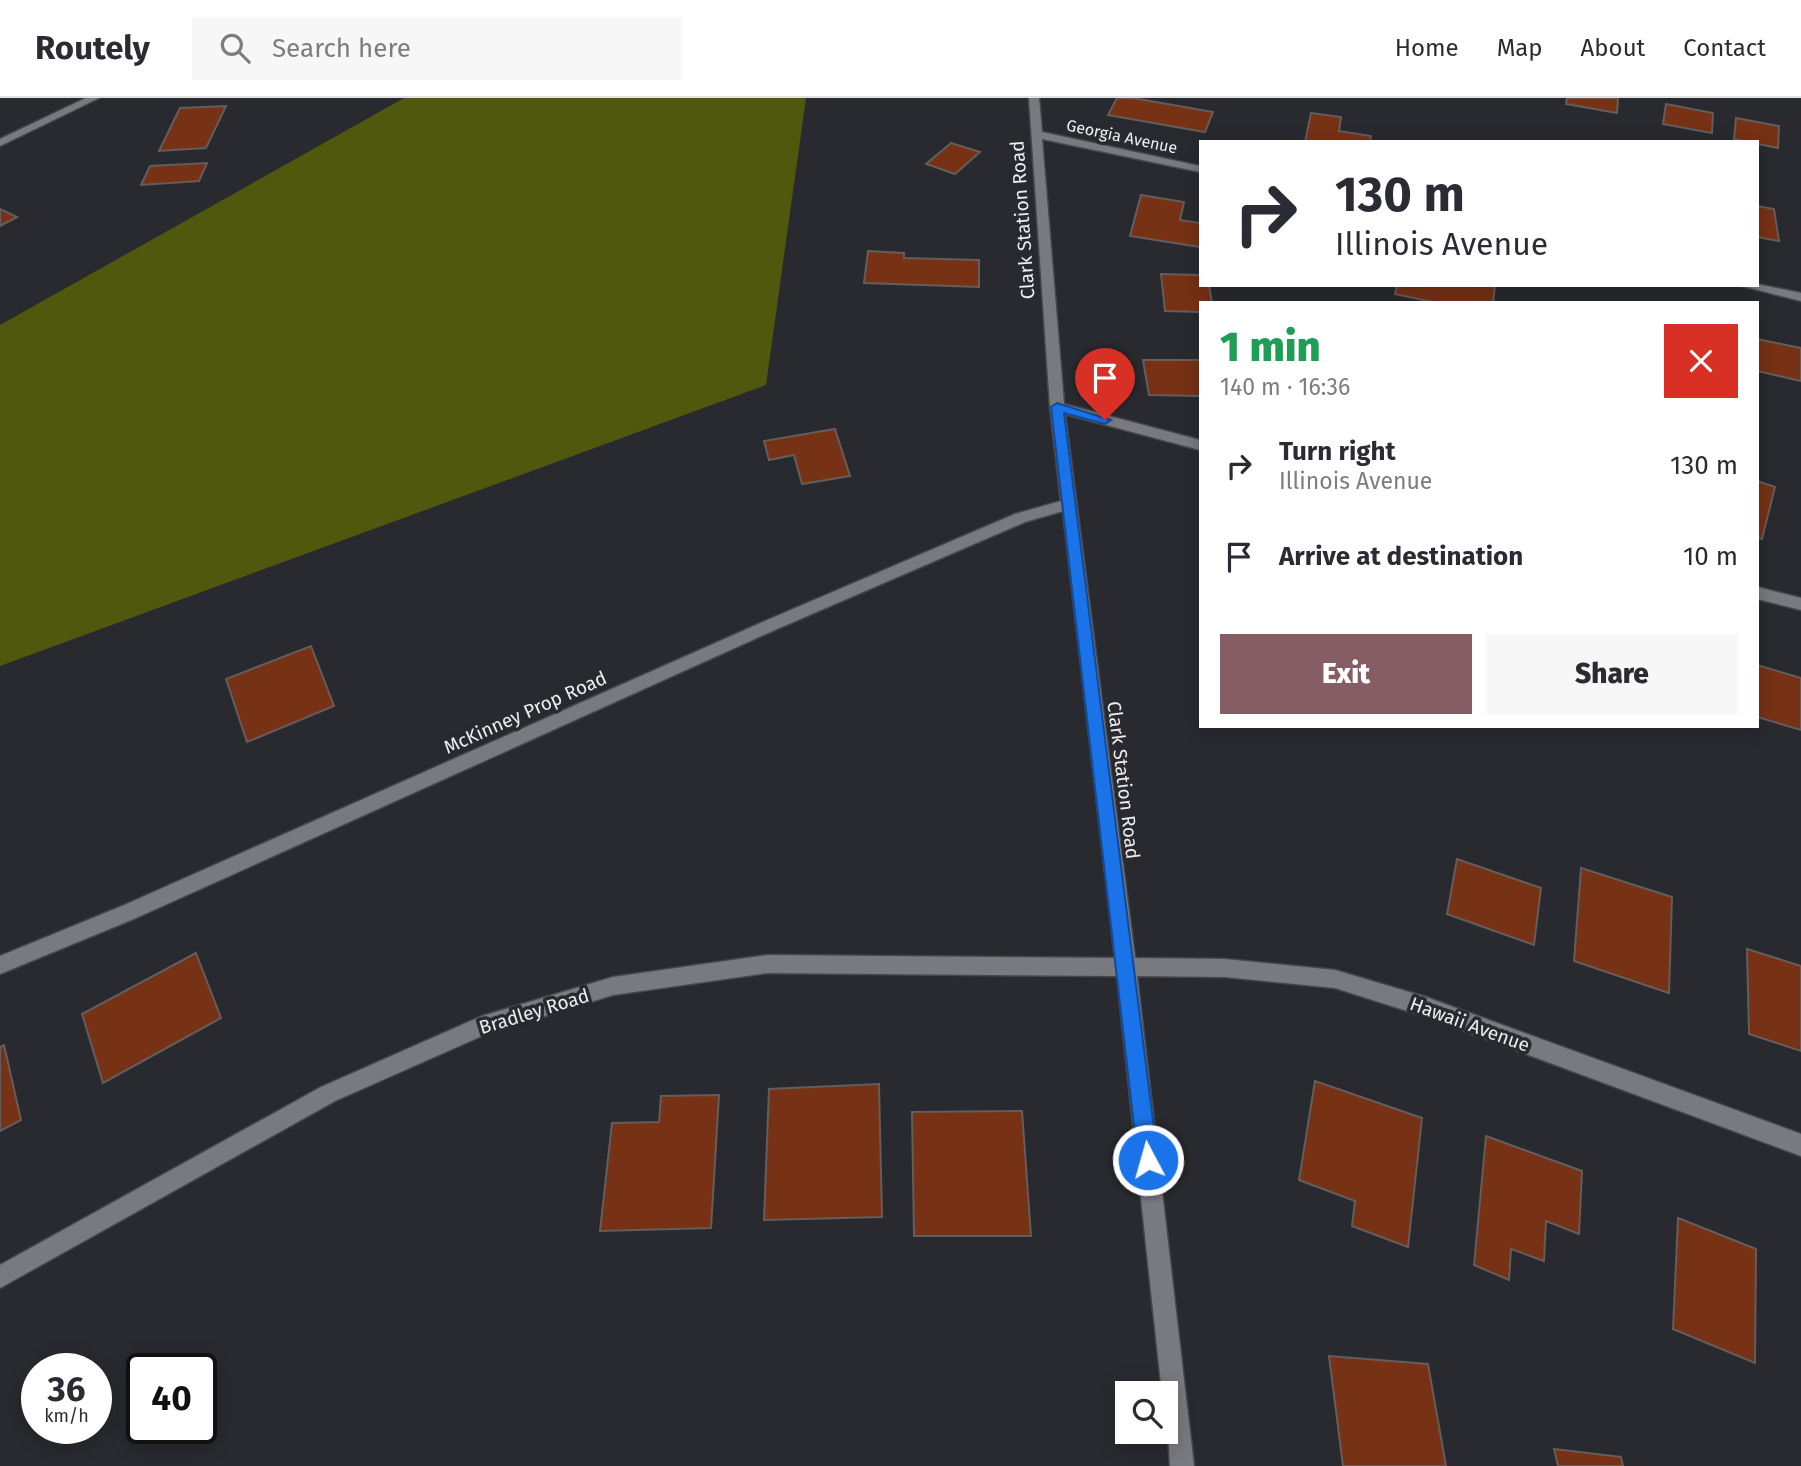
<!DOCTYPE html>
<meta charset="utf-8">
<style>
body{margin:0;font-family:"Fira Sans",sans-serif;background:#f7f7f7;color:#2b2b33;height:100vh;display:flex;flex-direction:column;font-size:26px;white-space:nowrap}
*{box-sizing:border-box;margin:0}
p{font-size:23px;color:#7c7c81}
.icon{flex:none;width:38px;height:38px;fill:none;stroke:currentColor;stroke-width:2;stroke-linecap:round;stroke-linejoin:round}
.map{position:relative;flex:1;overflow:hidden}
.side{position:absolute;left:1199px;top:203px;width:560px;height:427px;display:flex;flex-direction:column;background:#fff;border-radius:0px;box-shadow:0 4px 18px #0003}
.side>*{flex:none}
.top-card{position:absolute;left:1199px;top:42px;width:560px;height:147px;border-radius:0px;box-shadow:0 4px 18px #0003;background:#fff;color:#2b2b33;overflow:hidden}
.controls{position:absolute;left:1115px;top:1283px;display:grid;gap:14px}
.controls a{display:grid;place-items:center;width:63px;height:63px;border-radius:0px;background:#fff;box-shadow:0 4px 18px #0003;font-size:35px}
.speed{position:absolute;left:21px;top:1255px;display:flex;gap:14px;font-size:35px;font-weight:700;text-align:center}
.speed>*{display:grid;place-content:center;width:91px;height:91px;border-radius:50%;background:#fff;box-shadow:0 4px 18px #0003;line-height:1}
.speed small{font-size:18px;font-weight:400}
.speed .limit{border:4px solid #111;border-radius:10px;background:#fff;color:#111}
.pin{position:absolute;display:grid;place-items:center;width:60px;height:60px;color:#fff;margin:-72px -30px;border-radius:50% 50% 50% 0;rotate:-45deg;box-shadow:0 0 7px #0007}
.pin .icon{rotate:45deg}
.me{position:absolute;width:77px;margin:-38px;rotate:354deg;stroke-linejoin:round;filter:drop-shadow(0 0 5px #0008)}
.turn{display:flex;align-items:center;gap:24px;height:147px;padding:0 21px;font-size:32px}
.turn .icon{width:91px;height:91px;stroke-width:2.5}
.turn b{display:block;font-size:49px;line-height:60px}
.round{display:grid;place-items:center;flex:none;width:74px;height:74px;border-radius:0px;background:#f7f7f7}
.summary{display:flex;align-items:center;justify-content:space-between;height:119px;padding:0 21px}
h1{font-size:42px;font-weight:800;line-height:52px;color:#1e9e55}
.primary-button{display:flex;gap:14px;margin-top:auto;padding:14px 21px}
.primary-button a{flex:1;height:80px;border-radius:0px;background:#865d63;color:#fff;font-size:28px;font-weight:800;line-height:80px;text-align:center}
.primary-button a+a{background:#f7f7f7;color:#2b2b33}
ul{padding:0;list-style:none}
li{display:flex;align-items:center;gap:21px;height:91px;padding:0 21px}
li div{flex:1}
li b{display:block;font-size:26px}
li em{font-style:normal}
header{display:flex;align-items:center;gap:42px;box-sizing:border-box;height:98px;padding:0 35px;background:#fff;border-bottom:2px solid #e1e1e2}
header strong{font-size:33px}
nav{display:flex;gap:38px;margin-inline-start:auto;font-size:24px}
.search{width:490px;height:63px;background:#f7f7f7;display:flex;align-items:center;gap:18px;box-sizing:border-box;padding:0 24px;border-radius:0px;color:#7c7c81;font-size:26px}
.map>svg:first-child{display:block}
.green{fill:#50580e}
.building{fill:#773115;stroke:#635d5b;stroke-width:2}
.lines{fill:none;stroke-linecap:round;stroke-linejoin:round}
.minor-casing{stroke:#47474b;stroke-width:3}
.minor{fill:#797a80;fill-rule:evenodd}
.route{fill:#1a73e8;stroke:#114b97;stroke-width:2}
.labels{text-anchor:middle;stroke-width:7;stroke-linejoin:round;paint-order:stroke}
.far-street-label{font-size:16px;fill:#ededf0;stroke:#292a2f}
.street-label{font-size:19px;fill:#ededf0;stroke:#292a2f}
</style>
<header>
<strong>Routely</strong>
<div class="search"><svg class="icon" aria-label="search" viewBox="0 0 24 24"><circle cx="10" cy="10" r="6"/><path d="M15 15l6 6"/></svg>Search here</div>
<nav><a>Home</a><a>Map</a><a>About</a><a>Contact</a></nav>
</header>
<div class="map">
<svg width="1801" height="1368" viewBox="0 0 1801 1368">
<rect width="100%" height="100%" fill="#292a2f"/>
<polygon class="green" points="404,0 806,0 766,287 0,568 0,227"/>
<g class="building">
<polygon points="1117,0 1133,0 1213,14 1205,34 1108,17"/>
<polygon points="1567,0 1618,0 1617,15 1566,6"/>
<polygon points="1666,6 1713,15 1712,35 1663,26"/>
<polygon points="226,8 206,50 159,53 180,10"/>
<polygon points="1311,15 1341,19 1339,33 1371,38 1370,44 1305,44"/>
<polygon points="1736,20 1779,28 1778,50 1734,41"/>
<polygon points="951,45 980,54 955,76 926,66"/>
<polygon points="207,65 199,83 141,87 150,68"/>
<polygon points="1141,97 1184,104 1180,122 1200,125 1200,149 1130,138"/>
<polygon points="1757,108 1774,111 1779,143 1757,139"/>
<polygon points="0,111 17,119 0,128"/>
<polygon points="868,153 904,155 904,160 979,162 979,189 864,185"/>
<polygon points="1161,176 1200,177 1200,187 1209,187 1212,205 1200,205 1200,214 1165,213"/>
<polygon points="1397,187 1495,187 1493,205 1437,205 1395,196"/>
<polygon points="1757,241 1801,250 1801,283 1757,273"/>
<polygon points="1143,262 1200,262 1200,298 1149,297"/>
<polygon points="835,331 850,378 802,386 794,357 769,362 764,343"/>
<polygon points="1757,383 1775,389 1762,441 1757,439"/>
<polygon points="311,548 334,608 247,644 226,581"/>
<polygon points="1757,567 1801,580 1801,632 1757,619"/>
<polygon points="1457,761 1541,790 1534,847 1447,816"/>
<polygon points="1581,770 1672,799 1669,895 1574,863"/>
<polygon points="1747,851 1801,868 1801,953 1749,936"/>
<polygon points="196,855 221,920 103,985 82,916"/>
<polygon points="4,947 21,1022 0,1033 0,949"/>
<polygon points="1315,983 1422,1020 1408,1149 1352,1128 1355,1103 1299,1082"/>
<polygon points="879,986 882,1119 764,1122 769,991"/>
<polygon points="719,997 711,1130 600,1133 612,1025 659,1024 661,998"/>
<polygon points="1022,1013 1031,1138 914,1138 912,1014"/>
<polygon points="1486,1038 1582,1073 1579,1136 1546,1123 1544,1163 1511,1151 1509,1182 1474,1167"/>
<polygon points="1678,1120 1756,1151 1755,1265 1673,1231"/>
<polygon points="1329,1258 1428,1266 1446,1368 1343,1368"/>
<polygon points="1554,1351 1621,1359 1623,1368 1558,1368"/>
</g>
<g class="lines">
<defs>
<g id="minor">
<polygon points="86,0 99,0 0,48 0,41"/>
<polygon points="1029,0 1039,0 1042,34 1200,68 1200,74 1042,41 1064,306 1200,342 1200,352 1065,316 1135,860 1225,861 1335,872 1426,899 1801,1036 1801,1058 1426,919 1335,890 1225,879 1137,878 1194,1368 1170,1368 1166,1295 1162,1295 1117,878 768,875 613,897 484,937 335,1003 0,1190 0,1167 321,989 482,918 613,879 768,857 1115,860 1063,413 1025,424 777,531 136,820 0,876 0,858 122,808 765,523 1015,416 1061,403 1050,309"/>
<polygon points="1757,186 1801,195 1801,203 1738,187"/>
<polygon points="1757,489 1801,500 1801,512 1757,501"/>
</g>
</defs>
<use href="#minor" class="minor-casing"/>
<use href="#minor" class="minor"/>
</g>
<polygon class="route" points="1057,305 1111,322 1105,326 1064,315 1158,1062 1155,1069 1148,1072 1141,1069 1138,1062 1051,309"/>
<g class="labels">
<g class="far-street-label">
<text transform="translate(1122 38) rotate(12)" y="6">Georgia Avenue</text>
</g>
<g class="street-label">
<text transform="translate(1022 122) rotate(-94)" y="7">Clark Station Road</text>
<text transform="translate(525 614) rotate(-24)" y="7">McKinney Prop Road</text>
<text transform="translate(1124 682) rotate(83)" y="7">Clark Station Road</text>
<text transform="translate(534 913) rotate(-17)" y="7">Bradley Road</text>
<text transform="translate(1470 926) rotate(20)" y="7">Hawaii Avenue</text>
</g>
</g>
</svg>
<div class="controls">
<a><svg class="icon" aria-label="search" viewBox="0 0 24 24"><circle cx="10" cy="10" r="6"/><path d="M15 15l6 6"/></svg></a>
</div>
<div class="speed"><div>36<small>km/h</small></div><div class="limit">40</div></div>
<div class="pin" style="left:1105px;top:322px;background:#d93025"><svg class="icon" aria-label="arrive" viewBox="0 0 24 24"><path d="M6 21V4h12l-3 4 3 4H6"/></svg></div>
<svg class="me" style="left:1148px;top:1062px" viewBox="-20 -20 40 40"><circle r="17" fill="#1a73e8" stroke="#fff" stroke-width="3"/><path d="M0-11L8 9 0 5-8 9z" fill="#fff"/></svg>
<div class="top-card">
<div class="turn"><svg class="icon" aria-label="right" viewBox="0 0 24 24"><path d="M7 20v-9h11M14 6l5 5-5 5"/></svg><div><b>130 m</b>Illinois Avenue</div></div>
</div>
<section class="side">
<div class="summary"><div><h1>1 min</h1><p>140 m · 16:36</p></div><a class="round" style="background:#d93025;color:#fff"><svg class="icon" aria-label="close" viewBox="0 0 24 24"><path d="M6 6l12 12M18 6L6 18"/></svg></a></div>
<ul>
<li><svg class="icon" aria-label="right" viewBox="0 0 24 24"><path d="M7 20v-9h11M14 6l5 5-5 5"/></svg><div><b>Turn right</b><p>Illinois Avenue</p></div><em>130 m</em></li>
<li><svg class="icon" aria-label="arrive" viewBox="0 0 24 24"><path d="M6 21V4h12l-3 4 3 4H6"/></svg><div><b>Arrive at destination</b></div><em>10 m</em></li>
</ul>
<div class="primary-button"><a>Exit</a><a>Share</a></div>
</section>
</div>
